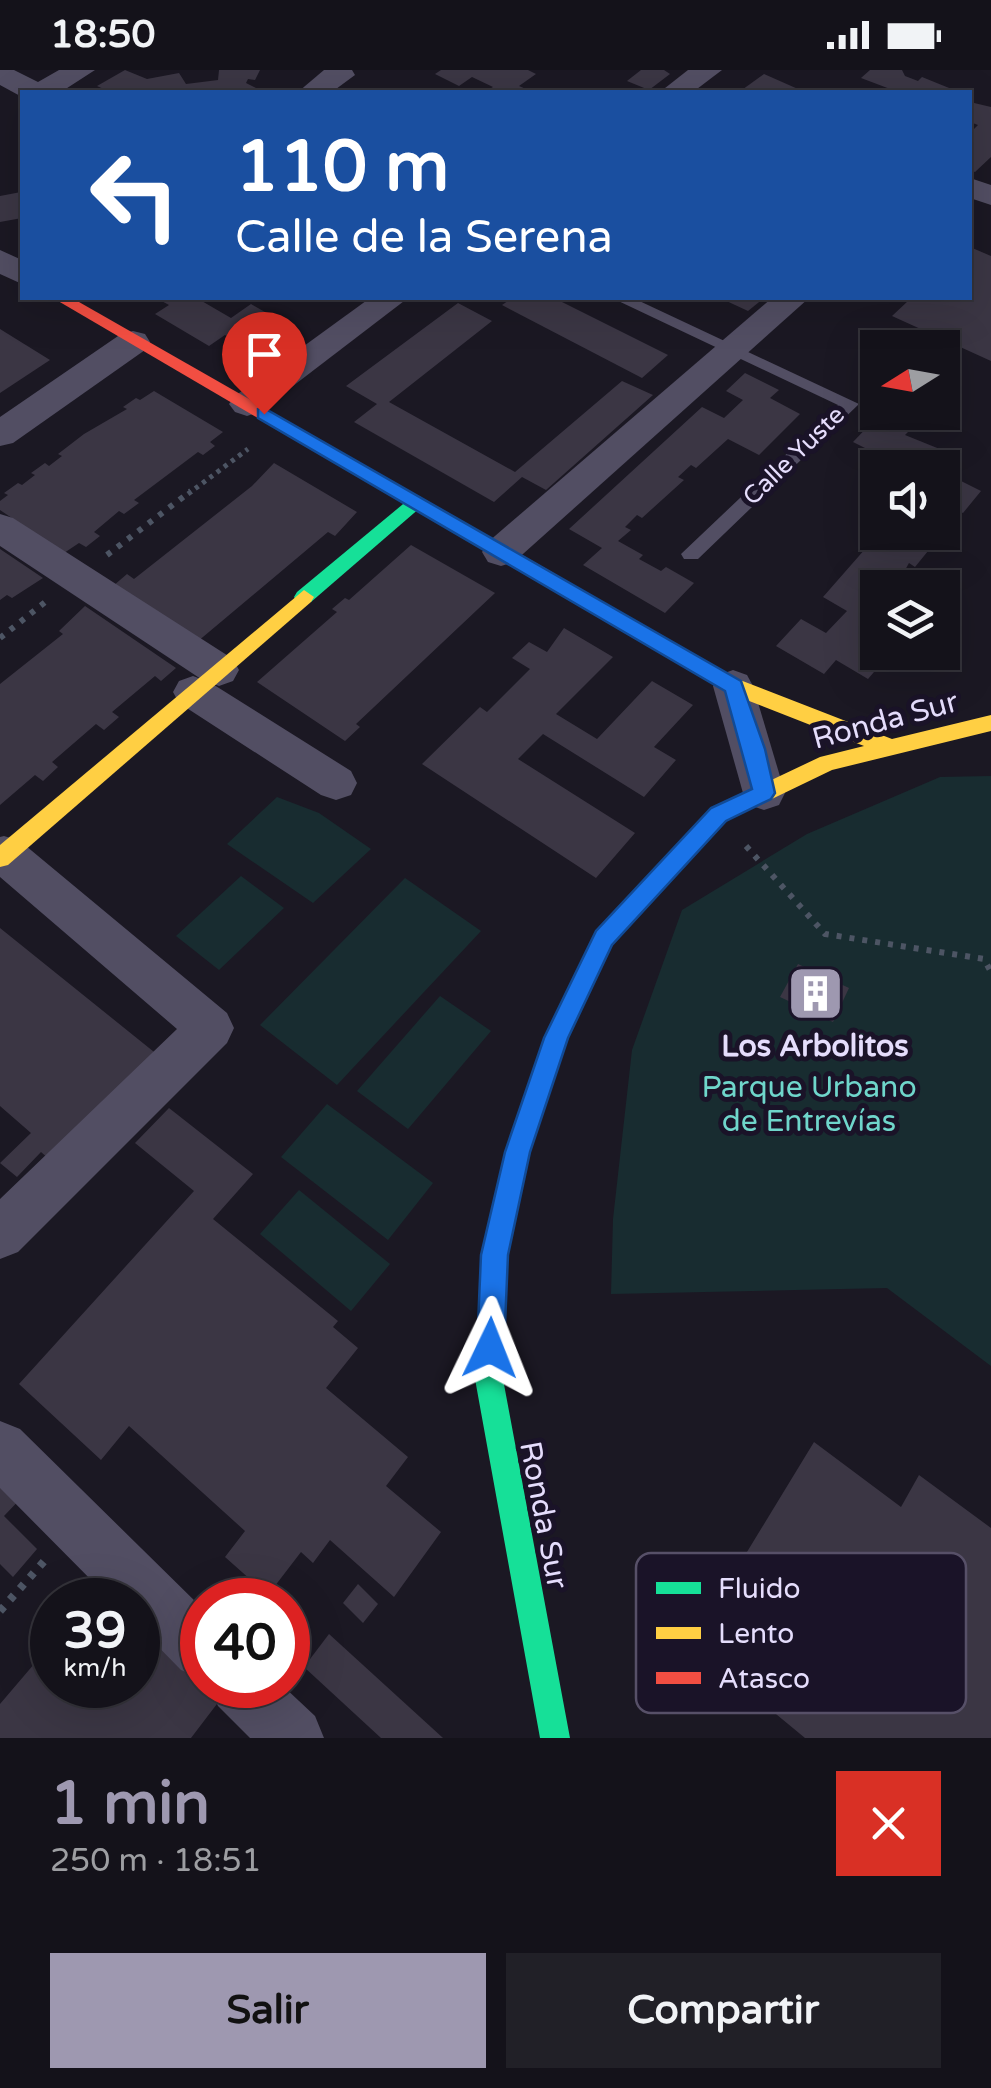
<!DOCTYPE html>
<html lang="es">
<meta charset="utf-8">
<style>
body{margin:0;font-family:"Varela Round",sans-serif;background:#212027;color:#f1f3f6;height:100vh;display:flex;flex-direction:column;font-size:38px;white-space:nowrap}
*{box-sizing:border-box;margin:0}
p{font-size:32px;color:#9d9ea2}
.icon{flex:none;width:55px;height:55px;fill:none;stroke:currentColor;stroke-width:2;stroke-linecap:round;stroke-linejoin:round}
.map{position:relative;height:1668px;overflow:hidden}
.drawer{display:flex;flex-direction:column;background:#14121a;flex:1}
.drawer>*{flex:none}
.hud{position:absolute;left:20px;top:20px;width:952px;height:210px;border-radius:0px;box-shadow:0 10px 40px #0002,0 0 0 2px #333239;background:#1a4fa0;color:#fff;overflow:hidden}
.needle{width:65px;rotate:259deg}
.buttons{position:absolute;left:860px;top:260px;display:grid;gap:20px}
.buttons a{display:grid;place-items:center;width:100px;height:100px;border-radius:0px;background:#14121a;box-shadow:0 10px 40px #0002,0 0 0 2px #333239;font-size:50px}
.speed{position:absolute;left:30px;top:1508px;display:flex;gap:20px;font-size:50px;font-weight:700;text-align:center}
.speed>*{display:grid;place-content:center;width:130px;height:130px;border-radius:50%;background:#14121a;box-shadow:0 10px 40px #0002,0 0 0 2px #333239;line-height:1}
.speed small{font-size:25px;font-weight:400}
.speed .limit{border:15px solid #d22;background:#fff;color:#111}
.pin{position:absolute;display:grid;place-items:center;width:85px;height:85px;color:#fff;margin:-102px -42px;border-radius:50% 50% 50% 0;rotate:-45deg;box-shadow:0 0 10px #0007}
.pin .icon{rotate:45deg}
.me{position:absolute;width:110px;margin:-55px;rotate:2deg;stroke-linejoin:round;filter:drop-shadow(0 0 8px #0008)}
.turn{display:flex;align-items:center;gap:35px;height:210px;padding:0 50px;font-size:45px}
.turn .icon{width:130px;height:130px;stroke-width:2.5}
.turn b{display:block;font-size:70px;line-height:85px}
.round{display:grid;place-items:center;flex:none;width:105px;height:105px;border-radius:0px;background:#212027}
.summary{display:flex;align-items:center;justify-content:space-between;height:170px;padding:0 50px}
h1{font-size:60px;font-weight:700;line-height:75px;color:#9e98b0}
.cta{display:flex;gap:20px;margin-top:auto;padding:20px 50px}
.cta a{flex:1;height:115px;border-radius:0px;background:#9e98b0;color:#111;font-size:40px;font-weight:700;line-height:115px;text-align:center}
.cta a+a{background:#212027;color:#f1f3f6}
.status{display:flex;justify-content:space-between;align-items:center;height:70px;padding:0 50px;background:#14121a;direction:ltr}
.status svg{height:28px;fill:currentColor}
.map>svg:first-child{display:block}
.green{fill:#182c30}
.building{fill:#3b3644}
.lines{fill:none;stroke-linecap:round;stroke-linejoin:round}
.path-far2{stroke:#4d5564;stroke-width:5;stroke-dasharray:4 5;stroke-linecap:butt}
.path-far1{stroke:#4d5564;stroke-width:6;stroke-dasharray:5 8;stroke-linecap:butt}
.path{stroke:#4d5564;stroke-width:8;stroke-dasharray:6 9;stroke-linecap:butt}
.lane{fill:#524e63;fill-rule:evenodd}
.street{fill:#524e63;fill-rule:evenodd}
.fast{fill:#16e098;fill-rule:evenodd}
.slow{fill:#ffcf43;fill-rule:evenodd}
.jam{fill:#f24e42;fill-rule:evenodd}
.route{fill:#1a73e8;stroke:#114b97;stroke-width:2.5}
.labels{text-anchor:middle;stroke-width:10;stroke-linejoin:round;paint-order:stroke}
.far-street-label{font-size:25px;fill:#e5ddfc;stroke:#1a1328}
.street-label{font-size:30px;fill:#e5ddfc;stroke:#1a1328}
.poi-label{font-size:30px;font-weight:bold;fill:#e5ddfc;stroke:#1a1328}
.park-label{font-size:30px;fill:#6fd6cb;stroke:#1a1328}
.key{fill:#1a1328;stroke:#575068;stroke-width:2.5}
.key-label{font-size:28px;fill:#e5ddfc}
</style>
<div class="status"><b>18:50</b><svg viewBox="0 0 49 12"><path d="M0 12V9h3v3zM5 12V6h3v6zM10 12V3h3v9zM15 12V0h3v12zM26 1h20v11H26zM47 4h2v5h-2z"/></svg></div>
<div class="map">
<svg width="991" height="1668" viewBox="0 0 991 1668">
<rect width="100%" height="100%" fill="#1b1823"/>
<g class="green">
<polygon points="991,706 991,1296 887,1218 611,1224 613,1149 632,980 682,840 807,764 940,707"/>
<polygon points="277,727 319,743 371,779 313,833 227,774"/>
<polygon points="241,806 284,838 219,900 176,866"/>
<polygon points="405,808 481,861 337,1015 260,955"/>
<polygon points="440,926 491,961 408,1059 357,1021"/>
<polygon points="327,1034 433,1113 388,1170 281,1087"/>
<polygon points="299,1120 390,1194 351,1241 260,1164"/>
</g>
<g class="building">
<polygon points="125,0 147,9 179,3 186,14 218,10 219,0 260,0 255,10 248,9 246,13 264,22 110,22 97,16"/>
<polygon points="441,0 528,0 536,4 519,16 533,22 484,22 493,17 472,7 459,16 435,4"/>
<polygon points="641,0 664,0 670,4 649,20 627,11"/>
<polygon points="870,0 902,0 905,6 918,11 922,7 959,22 898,22 861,8"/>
<polygon points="764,4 798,19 794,22 739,22"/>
<polygon points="970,32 991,37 991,87 975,102 970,100 970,63 978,55 970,52"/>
<polygon points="21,122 22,148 0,152 0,126"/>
<polygon points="970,177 991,186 991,291 892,246 908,231 903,228 970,228"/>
<polygon points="156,228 203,228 200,230 231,248 251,234 291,257 267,274 285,285 261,303 234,287 247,278 225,265 209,276 155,244 169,235"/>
<polygon points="512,228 554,228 668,285 642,308 502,235"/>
<polygon points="720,228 764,228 748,241"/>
<polygon points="458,233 492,251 389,332 515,402 622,311 653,325 546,420 522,407 494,432 354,352 377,334 346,316"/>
<polygon points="0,259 50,290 0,323"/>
<polygon points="745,303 779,320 770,328 800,344 759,385 728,369 696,398 691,395 678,407 684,410 642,448 637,445 625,457 631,460 618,471 643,485 639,489 661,501 666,497 694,513 665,543 583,495 602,478 569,459 702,337 724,348 743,330 726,321"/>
<polygon points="154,321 223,362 210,372 215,376 203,385 198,382 134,430 139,433 124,444 119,441 94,462 100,466 86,477 79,473 64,483 0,440 0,431 8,425 4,423 18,413 22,415 35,405 31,403 45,393 49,396 62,386 58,384 84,364 127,339 123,337 136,328 140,330"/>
<polygon points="878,346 909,361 905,365 957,386 943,402 981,421 963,443 956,440 944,451 950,454 915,497 909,493 895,518 878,518 878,582 891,582 868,609 836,590 824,604 776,576 801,549 826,563 847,541 823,527 880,462 942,462 942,398 905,398 853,372"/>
<polygon points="274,393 357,442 335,466 328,462 197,572 113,516 127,504 134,509 252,416"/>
<polygon points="411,475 495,523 356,654 360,657 345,671 257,612 337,542 332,539 345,528 349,530"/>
<polygon points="0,479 43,508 12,528 7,525 0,530"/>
<polygon points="85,536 176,598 161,611 155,606 112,642 119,647 104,660 96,654 52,692 58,697 43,711 35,705 0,735 0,614 63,564 59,561"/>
<polygon points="564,558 613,587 556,644 597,669 652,611 693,635 654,677 676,690 644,727 543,664 518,689 635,763 596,808 422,694 480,637 487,642 530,599 512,588 529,572 547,582"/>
<polygon points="0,858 164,990 57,1096 41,1082 17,1107 0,1093 31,1063 0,1036"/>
<polygon points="798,894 849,918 833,952 780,927"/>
<polygon points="169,1038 253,1104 213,1149 338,1251 333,1257 358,1278 326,1318 408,1387 386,1416 441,1462 394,1527 330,1470 313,1493 301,1482 268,1525 225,1487 245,1461 129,1356 101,1390 19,1314 194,1121 135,1073"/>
<polygon points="814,1372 901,1437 919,1405 991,1458 991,1668 805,1668 691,1574"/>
<polygon points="0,1400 25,1424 4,1446 37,1479 13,1507 0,1494"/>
<polygon points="98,1503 125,1530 76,1530"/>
<polygon points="358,1514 378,1534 363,1553 343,1533"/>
<polygon points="138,1542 202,1606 202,1615 212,1615 223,1626 191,1668 0,1668 0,1634 52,1573 52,1615 138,1615"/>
<polygon points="329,1564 443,1668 381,1668 304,1597"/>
</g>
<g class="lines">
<polyline class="path-far2" points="188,424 248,379"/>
<g class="path-far1">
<polyline points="107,485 191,421"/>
<polyline points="0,568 49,529"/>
<polyline points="746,776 825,864 984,889 991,902"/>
</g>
<polyline class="path" points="0,1541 46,1489"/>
<polygon class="lane" points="612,228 633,228 859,334 698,489 684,489 681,484 838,335"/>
<g class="street">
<polygon points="0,0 14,0 38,12 59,0 95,0 61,22 22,22 22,27 0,15"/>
<polygon points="324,0 352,0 355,5 332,22 298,22"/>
<polygon points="688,0 722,0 693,22 660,22"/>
<polygon points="970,108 991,115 991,135 970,128"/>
<polygon points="0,180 22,190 22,214 0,204"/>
<polygon points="370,228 408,228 259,342 247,346 235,342 229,334 235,326"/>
<polygon points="772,228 809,228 514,492 501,496 488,492 482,482 488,472"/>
<polygon points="133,261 145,264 150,272 145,280 13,373 0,376 0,347 121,264"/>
<polygon points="0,444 13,448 233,589 239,600 233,611 219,616 211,613 351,701 357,713 351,725 336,730 321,725 179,633 173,622 179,611 193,606 201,609 0,476"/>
<polygon points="733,600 747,605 753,616 785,723 779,735 764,740 749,735 743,723 713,616 719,605"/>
<polygon points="4,766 20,771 227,943 234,958 227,973 18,1182 0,1189 0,1129 177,959 0,807 0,767"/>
<polygon points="0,1351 20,1359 202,1538 202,1609 181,1600 138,1556 138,1530 111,1530 0,1418"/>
<polygon points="209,1615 282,1615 315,1646 324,1668 250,1668 218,1636"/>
</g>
<g class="fast">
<polygon points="414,425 421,427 421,437 311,532 297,532 294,527 297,522"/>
<polygon points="633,827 641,830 644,837 612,875 568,969 530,1082 507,1185 503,1309 570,1668 540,1668 475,1309 481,1185 506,1082 544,968 596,861 625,830"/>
</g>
<g class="slow">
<polygon points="550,503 740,610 892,669 991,645 991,661 832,700 726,751 641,844 633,847 625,844 622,837 625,830 710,739 820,687 864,676 726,622 543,515 540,510 543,505"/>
<polygon points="304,520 314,527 311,532 8,795 0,797 0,775"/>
</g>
<polygon class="jam" points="53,228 72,228 557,505 560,510 557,515 543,515"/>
</g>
<polygon class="route" points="264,338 741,611 765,679 775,723 771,729 726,751 612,875 568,968 530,1082 508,1185 504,1278 500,1288 490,1292 481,1288 477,1278 481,1185 505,1082 544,968 596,861 711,738 752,719 725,621 258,348 258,339"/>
<defs>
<symbol id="building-square" viewBox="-11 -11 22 22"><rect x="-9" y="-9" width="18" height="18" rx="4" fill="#9e98b0" stroke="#1a1328"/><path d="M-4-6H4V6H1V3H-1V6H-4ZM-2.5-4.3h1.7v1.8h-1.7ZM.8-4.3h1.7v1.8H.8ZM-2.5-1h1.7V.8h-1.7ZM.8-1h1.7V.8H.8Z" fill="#fff"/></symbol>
</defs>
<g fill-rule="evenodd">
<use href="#building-square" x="784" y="892" width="63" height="63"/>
</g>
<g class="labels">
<g class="far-street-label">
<text transform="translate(793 385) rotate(-44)" y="9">Calle Yuste</text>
</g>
<g class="street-label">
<text transform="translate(885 650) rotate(-15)" y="10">Ronda Sur</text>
<text transform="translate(544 1445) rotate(79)" y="10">Ronda Sur</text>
</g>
<g class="poi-label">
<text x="815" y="986">Los Arbolitos</text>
</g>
<g class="park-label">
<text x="809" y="1027">Parque Urbano<tspan x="809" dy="34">de Entrevías</tspan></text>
</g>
</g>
<rect x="636" y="1483" width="330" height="160" rx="15" class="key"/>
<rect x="656" y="1512" width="45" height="12" fill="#16e098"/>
<rect x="656" y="1557" width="45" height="12" fill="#ffcf43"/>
<rect x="656" y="1602" width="45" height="12" fill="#f24e42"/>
<g class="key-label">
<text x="718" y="1528">Fluido</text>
<text x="718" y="1573">Lento</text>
<text x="718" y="1618">Atasco</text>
</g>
</svg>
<div class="buttons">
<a><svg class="needle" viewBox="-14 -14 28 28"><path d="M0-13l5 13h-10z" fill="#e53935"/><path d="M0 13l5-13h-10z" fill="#9d9ea2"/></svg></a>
<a><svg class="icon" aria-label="sound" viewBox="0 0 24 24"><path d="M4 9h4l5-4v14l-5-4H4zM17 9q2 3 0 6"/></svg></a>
<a><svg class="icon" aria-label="layers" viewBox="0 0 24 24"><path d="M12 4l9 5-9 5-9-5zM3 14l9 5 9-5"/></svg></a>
</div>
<div class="speed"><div>39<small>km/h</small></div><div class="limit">40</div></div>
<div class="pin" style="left:264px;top:344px;background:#d93025"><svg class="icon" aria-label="arrive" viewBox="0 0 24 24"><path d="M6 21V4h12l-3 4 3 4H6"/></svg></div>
<svg class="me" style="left:490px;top:1278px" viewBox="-20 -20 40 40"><path d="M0-17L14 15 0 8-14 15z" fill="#1a73e8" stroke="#fff" stroke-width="4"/></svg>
<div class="hud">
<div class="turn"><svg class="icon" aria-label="left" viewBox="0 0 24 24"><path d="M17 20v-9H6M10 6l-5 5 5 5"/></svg><div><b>110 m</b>Calle de la Serena</div></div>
</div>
</div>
<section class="drawer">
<div class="summary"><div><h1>1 min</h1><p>250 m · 18:51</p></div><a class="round" style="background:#d93025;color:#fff"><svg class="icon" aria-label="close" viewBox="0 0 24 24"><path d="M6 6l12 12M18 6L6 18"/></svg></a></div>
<div class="cta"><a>Salir</a><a>Compartir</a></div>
</section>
